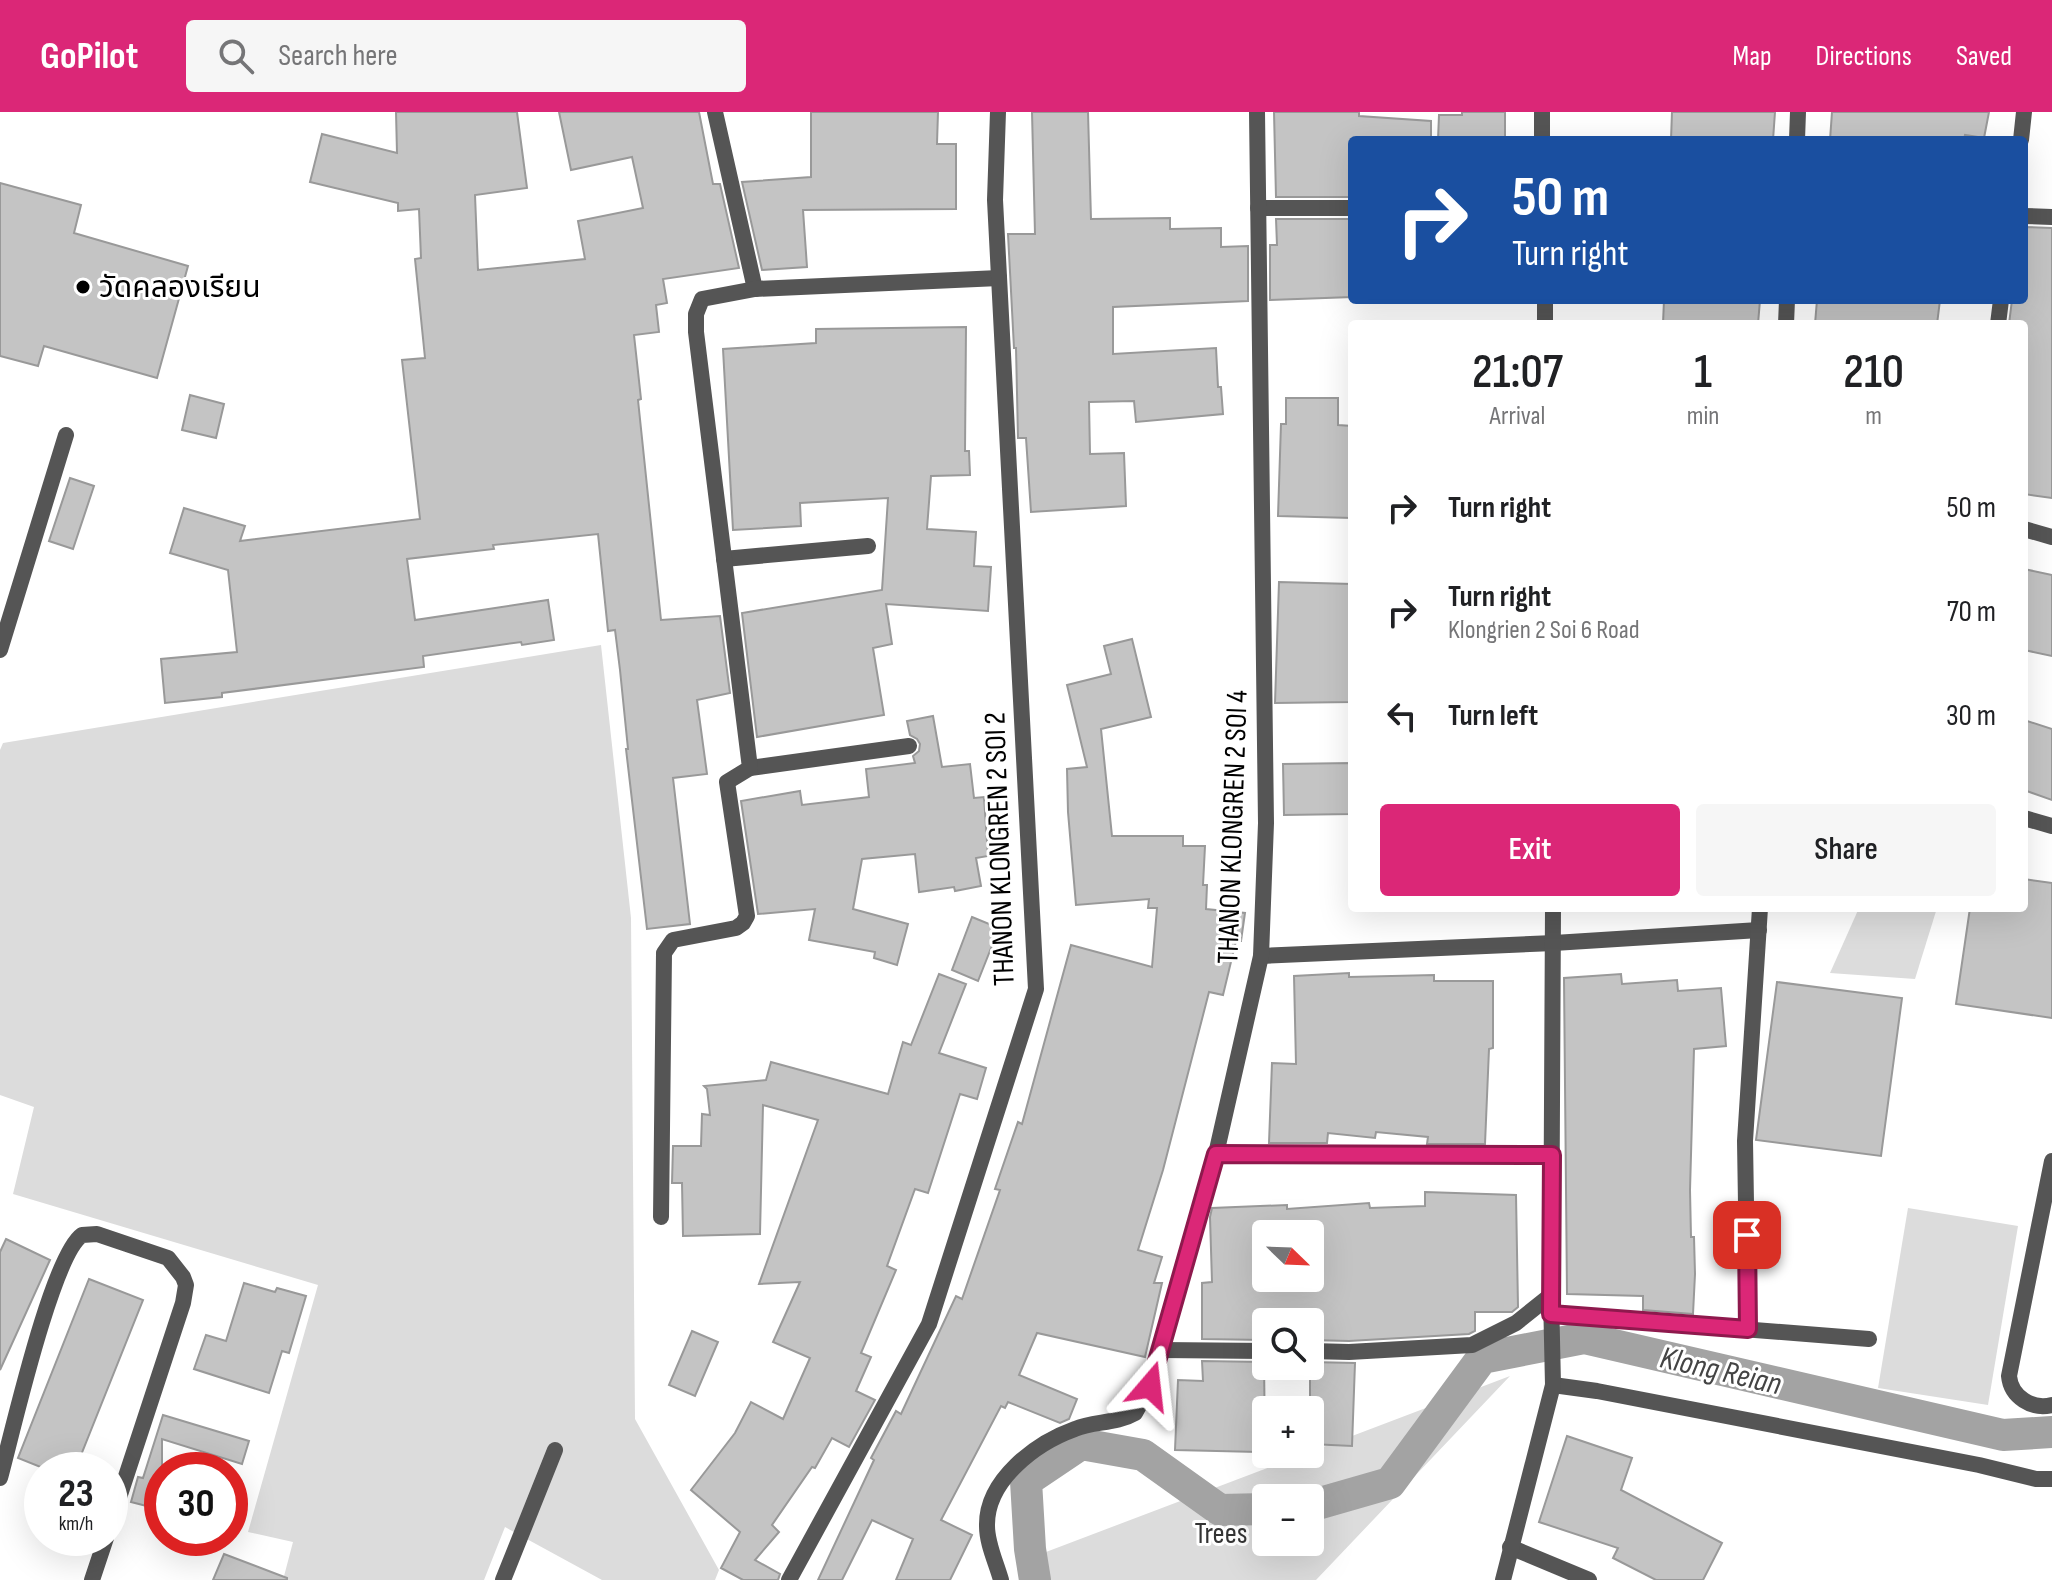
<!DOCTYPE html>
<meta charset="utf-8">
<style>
body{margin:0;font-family:"Sofia Sans Condensed","Noto Sans Thai",sans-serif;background:#f6f6f6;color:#202124;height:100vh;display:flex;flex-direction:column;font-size:30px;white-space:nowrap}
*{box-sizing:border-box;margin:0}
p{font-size:26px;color:#757577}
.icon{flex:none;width:44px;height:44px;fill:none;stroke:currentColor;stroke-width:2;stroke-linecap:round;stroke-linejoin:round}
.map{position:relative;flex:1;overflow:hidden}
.sheet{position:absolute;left:1348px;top:208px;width:680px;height:592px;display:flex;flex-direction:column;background:#fff;border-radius:8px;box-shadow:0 8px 32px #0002}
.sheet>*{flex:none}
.hud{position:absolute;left:1348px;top:24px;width:680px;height:168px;border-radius:8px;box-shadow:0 8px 32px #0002;background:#1a4fa0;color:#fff;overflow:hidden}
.needle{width:52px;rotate:113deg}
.tools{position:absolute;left:1252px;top:1108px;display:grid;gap:16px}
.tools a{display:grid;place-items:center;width:72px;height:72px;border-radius:8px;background:#fff;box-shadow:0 8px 32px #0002;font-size:40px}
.speed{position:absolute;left:24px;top:1340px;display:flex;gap:16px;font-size:40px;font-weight:700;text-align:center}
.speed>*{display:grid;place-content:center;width:104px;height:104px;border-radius:50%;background:#fff;box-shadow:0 8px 32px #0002;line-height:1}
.speed small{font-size:20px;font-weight:400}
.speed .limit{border:12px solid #d22;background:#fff;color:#111}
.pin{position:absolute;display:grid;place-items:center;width:68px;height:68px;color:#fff;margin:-34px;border-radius:16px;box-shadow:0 4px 12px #0006}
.me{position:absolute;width:88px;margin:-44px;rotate:17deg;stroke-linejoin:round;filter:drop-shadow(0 0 6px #0008)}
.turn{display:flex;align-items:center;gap:28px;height:168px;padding:0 32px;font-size:36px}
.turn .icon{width:104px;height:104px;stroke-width:2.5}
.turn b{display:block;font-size:56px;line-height:68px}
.eta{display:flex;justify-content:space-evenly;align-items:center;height:136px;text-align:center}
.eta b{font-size:48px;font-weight:600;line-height:56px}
.primary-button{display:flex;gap:16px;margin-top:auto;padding:16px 32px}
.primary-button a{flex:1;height:92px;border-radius:8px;background:#db2777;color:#fff;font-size:32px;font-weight:600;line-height:92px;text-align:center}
.primary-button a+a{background:#f6f6f6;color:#202124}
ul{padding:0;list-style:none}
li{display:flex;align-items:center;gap:24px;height:104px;padding:0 32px}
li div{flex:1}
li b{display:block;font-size:30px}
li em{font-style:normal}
header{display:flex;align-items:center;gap:48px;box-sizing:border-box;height:112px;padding:0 40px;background:#db2777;color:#fff}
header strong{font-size:38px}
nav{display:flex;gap:44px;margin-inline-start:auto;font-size:28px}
.search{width:560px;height:72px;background:#f6f6f6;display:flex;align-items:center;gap:20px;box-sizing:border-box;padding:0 28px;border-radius:8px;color:#757577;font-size:30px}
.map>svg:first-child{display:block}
.green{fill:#dcdcdc;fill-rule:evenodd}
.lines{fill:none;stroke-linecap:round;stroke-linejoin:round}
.canal{stroke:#a3a3a3;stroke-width:32}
.building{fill:#c4c4c4;stroke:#999;stroke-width:2;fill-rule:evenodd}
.street{stroke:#555;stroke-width:16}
.route-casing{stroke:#8e194d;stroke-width:20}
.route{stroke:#db2777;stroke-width:14}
.poi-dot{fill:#000;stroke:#fff;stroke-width:3}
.labels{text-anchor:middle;stroke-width:6;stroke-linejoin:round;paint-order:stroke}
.poi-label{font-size:30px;fill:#000;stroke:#fff;text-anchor:start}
.street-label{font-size:30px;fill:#000;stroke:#fff}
.park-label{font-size:30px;fill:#333;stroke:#fff}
.water-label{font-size:32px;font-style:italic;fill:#444;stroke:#fff}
</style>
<header>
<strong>GoPilot</strong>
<div class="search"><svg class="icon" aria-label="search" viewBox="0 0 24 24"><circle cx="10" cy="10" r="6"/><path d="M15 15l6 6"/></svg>Search here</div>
<nav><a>Map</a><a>Directions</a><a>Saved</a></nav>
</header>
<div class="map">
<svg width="2052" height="1468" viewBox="0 0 2052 1468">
<rect width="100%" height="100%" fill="#fff"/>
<g class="green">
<polygon points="601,533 631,806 635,1307 719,1458 715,1468 602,1468 505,1415 484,1468 283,1468 293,1430 248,1420 318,1173 13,1082 34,995 0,983 0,638 3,631"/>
<polygon points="1859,796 1937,796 1915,867 1830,861"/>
<polygon points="1908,1096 2018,1114 1988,1293 1878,1276"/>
<path d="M1510,1264L1316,1468H1050L1046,1440L1304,1342H1310V1340ZM1266,1386H1310V1430H1266Z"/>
</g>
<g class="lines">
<g class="canal">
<polyline points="1310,1394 1390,1371 1482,1246 1584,1226 2003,1323 2052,1320"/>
<polyline points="1035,1468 1030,1437 1026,1369 1081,1332 1143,1343 1220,1398 1266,1397"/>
</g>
</g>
<g class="building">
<polygon points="396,0 517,0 527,76 475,83 478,158 585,147 578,109 643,96 632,45 571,58 559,0 699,0 713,72 720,72 739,156 663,167 667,191 656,193 659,220 634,223 641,287 638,288 661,508 720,504 730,581 697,588 707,662 673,666 690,812 647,817 626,637 628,637 620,558 615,518 608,519 598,422 493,433 494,437 407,447 415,508 548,488 554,528 522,533 521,530 423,544 424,555 222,581 222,585 165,591 161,547 237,540 228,458 170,441 184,396 245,414 240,429 420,407 402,248 425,246 415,147 421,146 419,97 398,99 398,91 310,70 322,22 397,41"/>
<polygon points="811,0 938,0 937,32 956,32 956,97 803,98 807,155 762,158 742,70 811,65"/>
<polygon points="1032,0 1088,0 1091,107 1170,106 1170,117 1221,116 1221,135 1248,134 1248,189 1113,195 1113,242 1216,236 1218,275 1221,275 1223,302 1136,310 1134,289 1089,290 1090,342 1124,341 1126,394 1031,400 1026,326 1018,326 1016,236 1014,236 1008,122 1035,122"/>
<polygon points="1274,0 1359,0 1359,4 1431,9 1431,28 1352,28 1352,85 1276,85"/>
<polygon points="1462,0 1505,0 1505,28 1438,28 1439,3 1462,3"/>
<polygon points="1672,0 1775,0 1773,28 1671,28"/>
<polygon points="1832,0 1989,0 1984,26 1965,23 1964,28 1830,28"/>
<polygon points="0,71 81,93 74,121 188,154 157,266 44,234 38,254 0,244"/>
<polygon points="1276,107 1352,107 1352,185 1270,188 1270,133 1277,133"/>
<polygon points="2024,115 2052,116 2052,386 2024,382 2024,212 2009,212 2012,188 2024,188"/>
<polygon points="1664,188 1760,188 1758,212 1663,212"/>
<polygon points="1817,188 1940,188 1937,212 1815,212"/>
<polygon points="966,215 965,339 969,339 970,363 931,364 927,417 976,420 974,454 991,455 988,499 886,492 892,532 873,536 884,603 757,625 742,501 882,478 888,386 800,391 801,414 733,418 723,237 816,231 816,217"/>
<polygon points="190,283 224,292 216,326 182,318"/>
<polygon points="1286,286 1338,286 1338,313 1352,314 1352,406 1278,404 1281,312 1286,312"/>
<polygon points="70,366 94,374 73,437 49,429"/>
<polygon points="2024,457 2052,463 2052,544 2024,538"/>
<polygon points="1279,470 1352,472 1352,590 1275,591"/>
<polygon points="1132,527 1151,605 1101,617 1112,724 1183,724 1183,734 1205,734 1203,773 1207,773 1206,797 1245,801 1241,829 1236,829 1223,883 1209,880 1163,1058 1138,1138 1162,1145 1154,1171 1162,1171 1145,1245 1037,1221 1019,1263 1077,1287 1069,1307 1060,1311 1008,1290 1005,1296 1001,1294 941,1408 972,1423 950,1468 896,1468 913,1427 872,1408 842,1468 818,1468 874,1348 871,1346 896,1299 901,1302 956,1184 962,1187 1000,1078 995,1077 1018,1010 1022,1012 1071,833 1152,855 1157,796 1148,796 1149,787 1076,793 1068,700 1067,657 1087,655 1067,573 1111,562 1104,534"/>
<polygon points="933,604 942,655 970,652 974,686 984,685 988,744 976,746 981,774 955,779 954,775 919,780 915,742 862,747 853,797 908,812 897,853 874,846 875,840 809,828 815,797 758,802 741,689 800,679 802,693 869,685 866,657 915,651 913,644 919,639 920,632 917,627 910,623 907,609"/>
<polygon points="2024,608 2052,617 2052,688 2024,678"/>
<polygon points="1352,651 1352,702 1284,703 1283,652"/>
<polygon points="2024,767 2052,771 2052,906 1956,892 1970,796 2024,796"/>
<polygon points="972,805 999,816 978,869 952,858"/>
<polygon points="1349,861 1349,865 1434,863 1434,869 1493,869 1493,936 1489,937 1485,1032 1427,1032 1428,1025 1376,1020 1375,1026 1328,1021 1327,1031 1269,1031 1272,951 1296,952 1294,864"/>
<polygon points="939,862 966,872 939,941 986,956 977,987 960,982 928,1081 915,1077 887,1154 896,1158 861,1241 871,1245 856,1279 875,1288 849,1335 832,1326 815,1356 812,1355 772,1413 779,1420 755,1448 780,1462 778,1468 743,1468 721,1456 740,1420 691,1378 735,1321 751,1290 783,1307 810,1246 773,1230 800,1170 759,1172 818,1008 763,993 760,1122 683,1124 682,1071 672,1071 673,1034 701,1034 702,1002 710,1003 707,977 704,974 766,968 771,950 888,982 903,930 911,933"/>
<polygon points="1621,862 1622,872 1677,868 1678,879 1721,876 1726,934 1694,937 1690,1078 1691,1125 1694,1125 1695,1162 1693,1202 1643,1198 1643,1184 1567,1182 1564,866"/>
<polygon points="1777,870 1902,886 1881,1044 1756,1028"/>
<path d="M1425,1080L1516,1083L1518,1195L1512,1200H1475V1219L1469,1222L1349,1229L1310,1228V1210H1264V1228L1202,1227V1171L1212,1170L1210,1105L1212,1096L1287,1093V1097L1369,1091L1370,1096L1425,1094ZM1266,1122H1310V1166H1266Z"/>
<polygon points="6,1127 50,1148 0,1258 0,1140"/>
<polygon points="89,1167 143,1188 75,1358 48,1358 18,1346"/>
<polygon points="244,1171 275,1180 277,1176 306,1184 289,1241 282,1239 269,1281 194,1257 206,1223 226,1229"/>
<polygon points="692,1219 718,1230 695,1284 669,1273"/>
<polygon points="1202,1249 1264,1250 1265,1331 1258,1331 1258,1340 1175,1338 1178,1268 1203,1269"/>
<polygon points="1310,1250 1355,1251 1352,1334 1310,1332"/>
<polygon points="163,1303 249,1329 242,1352 162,1327 162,1398 131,1390 138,1365 143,1366"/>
<polygon points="1567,1324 1632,1346 1621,1378 1722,1431 1703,1468 1656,1468 1613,1446 1618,1436 1539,1410"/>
<polygon points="224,1442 287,1466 287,1468 213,1468"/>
</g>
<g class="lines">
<g class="street">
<polyline points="715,0 755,177"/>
<polyline points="1542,0 1542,28"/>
<polyline points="1797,28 1798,0"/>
<polyline points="2021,28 2024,0"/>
<polyline points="1258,96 1352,96"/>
<polyline points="2024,104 2052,105"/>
<polyline points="1545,188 1545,212"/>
<polyline points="1786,212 1787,188"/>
<polyline points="1998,212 2001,188"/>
<polyline points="2024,417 2052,425"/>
<polyline points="724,447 868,434"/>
<polyline points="0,538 66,323"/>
<polyline points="750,656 909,634"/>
<polyline points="2024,706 2052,714"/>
<polyline points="1261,844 1554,831 1759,818"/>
<polyline points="1216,1042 1552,1043"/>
<path d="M2052,1049L2009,1264C2011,1285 2032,1298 2052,1293"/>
<polyline points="661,1105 664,841 673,828 736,816 743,811 747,804 727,670 750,656 696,220 696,202 702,187 755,177 999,166"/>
<polyline points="1551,1202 1869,1227"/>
<polyline points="1748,1217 1745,1029 1760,796"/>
<polyline points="1161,1238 1266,1239"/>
<polyline points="1310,1239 1349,1240 1472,1233 1516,1211 1551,1183"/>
<polyline points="1553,1273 1597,1279 1979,1353 2036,1367 2052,1367"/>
<path d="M0,1366C12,1322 52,1144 82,1123L97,1122L168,1146L183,1165L186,1173L183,1191L110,1413"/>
<polyline points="1510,1435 1589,1468"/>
<polyline points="92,1468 106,1426"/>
<polyline points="503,1468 555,1338"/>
<polyline points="789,1468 929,1212 1036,877 995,88 998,0"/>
<path d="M1001,1468C996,1450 987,1432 987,1414C986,1368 1036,1331 1075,1317C1094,1309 1116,1312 1135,1301L1150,1274L1216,1042L1261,844L1266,711L1257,0"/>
<polyline points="1503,1468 1553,1273 1551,1183 1553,796"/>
</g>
</g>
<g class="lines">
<defs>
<polyline id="route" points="1150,1274 1216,1042 1552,1043 1551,1202 1748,1217 1747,1123"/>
</defs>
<use href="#route" class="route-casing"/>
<use href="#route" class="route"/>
</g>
<circle class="poi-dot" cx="83" cy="175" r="8"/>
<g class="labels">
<g class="poi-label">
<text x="99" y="185">วัดคลองเรียน</text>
</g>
<g class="street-label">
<text transform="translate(1232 715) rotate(-88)" y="10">THANON KLONGREN 2 SOI 4</text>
<text transform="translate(999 737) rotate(-92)" y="10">THANON KLONGREN 2 SOI 2</text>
</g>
<g class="park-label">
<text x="1221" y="1431">Trees</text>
</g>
<g class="water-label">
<text transform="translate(1721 1258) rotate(13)" y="11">Klong Reian</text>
</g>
</g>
</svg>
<div class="tools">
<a><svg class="needle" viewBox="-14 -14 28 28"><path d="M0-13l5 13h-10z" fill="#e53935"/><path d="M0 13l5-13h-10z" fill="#757577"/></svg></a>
<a><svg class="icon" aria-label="search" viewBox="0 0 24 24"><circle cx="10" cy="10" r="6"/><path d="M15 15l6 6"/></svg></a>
<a>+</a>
<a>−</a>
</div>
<div class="speed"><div>23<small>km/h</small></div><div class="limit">30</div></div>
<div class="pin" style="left:1747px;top:1123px;background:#d93025"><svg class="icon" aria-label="arrive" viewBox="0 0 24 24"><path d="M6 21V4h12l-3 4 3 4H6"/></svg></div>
<svg class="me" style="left:1150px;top:1274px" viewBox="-20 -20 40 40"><path d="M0-17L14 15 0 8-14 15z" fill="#db2777" stroke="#fff" stroke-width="4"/></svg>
<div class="hud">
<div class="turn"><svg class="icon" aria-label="right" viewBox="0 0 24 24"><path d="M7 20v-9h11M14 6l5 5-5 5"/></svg><div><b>50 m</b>Turn right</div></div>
</div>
<section class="sheet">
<div class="eta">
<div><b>21:07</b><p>Arrival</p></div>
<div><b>1</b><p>min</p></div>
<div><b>210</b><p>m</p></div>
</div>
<ul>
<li><svg class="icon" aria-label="right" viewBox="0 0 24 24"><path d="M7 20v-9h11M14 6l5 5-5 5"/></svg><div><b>Turn right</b></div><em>50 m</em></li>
<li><svg class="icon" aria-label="right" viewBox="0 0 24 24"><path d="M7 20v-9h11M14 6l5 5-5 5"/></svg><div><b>Turn right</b><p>Klongrien 2 Soi 6 Road</p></div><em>70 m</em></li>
<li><svg class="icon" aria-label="left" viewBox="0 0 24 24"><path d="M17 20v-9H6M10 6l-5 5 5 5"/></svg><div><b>Turn left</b></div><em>30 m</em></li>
</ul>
<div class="primary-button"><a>Exit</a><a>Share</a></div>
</section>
</div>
